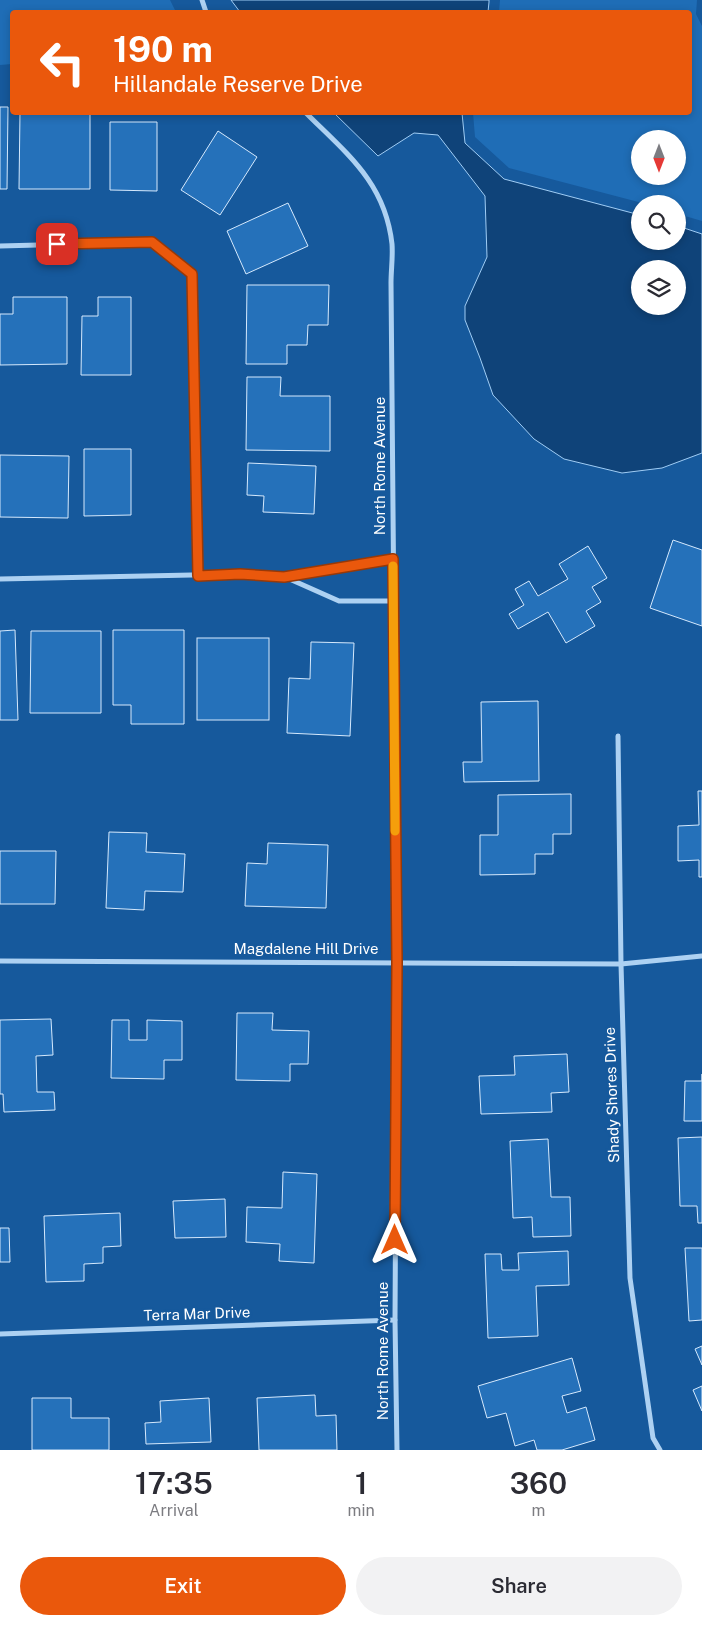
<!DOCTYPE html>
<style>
body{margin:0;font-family:"Public Sans",sans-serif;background:#f2f2f3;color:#2b2b33;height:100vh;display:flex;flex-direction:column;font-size:19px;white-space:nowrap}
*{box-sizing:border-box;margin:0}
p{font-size:16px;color:#7c7c81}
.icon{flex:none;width:28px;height:28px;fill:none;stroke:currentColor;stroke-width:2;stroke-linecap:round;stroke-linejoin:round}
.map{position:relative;height:1450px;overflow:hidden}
.drawer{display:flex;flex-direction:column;background:#fff;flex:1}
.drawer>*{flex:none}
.top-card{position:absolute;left:10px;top:10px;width:682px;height:105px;border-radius:5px;box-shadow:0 2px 8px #0003;background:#ea580c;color:#fff;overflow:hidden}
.needle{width:32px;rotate:180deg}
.buttons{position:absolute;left:631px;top:130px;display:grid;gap:10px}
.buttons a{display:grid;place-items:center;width:55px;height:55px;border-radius:50%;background:#fff;box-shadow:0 2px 8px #0003;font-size:25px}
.pin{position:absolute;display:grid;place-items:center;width:42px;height:42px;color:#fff;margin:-21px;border-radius:10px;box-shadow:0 2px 8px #0006}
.me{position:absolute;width:55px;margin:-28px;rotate:0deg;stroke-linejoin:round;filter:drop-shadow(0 0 4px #0008)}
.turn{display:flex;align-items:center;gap:18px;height:105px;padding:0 20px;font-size:22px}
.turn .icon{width:65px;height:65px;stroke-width:2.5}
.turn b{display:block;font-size:35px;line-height:42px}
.eta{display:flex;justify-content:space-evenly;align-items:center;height:85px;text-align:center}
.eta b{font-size:30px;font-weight:600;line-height:35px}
.cta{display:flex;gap:10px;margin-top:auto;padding:10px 20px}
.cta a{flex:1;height:58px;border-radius:30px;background:#ea580c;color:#fff;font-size:20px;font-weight:600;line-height:58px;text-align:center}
.cta a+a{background:#f2f2f3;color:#2b2b33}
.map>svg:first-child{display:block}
.green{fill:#1f6db6;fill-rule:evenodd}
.water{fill:#0f4379;stroke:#a0cdf5;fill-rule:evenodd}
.building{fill:#2571ba;stroke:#d5e9fd}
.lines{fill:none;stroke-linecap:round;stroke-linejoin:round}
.minor{stroke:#add1f2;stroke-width:5}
.route-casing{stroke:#983908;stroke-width:12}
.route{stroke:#ea580c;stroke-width:9}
.slow{stroke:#f59e0b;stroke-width:9}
.labels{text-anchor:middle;stroke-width:5;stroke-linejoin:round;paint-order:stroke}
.street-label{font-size:15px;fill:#fff;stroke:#16599c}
</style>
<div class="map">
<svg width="702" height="1450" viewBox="0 0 702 1450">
<rect width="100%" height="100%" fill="#16599c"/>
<g class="green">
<polygon points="0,0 170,0 176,12 12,12 12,64 0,65"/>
<path d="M500,0H697L696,14L702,26V221L678,214V204H646L509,168L475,137L473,113L690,112V12H499ZM640,139H678V176H640Z"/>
</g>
<g class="water">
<polygon points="231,0 489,0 489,2 488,12 240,12"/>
<path d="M334,113H462L465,143L504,179L640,215V241H678V226L702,234V453L662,468L622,473L564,459L534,439L493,395L480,358L465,320V306L487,257L485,196L438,135L414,133L378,156ZM640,269H678V306H640Z"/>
</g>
<g class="building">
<polygon points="0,107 8,107 7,189 0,189"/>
<polygon points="20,112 90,112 90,189 19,189"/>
<polygon points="110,122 157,122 157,191 110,190"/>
<polygon points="218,131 257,157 220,215 181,190"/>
<polygon points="288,203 308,246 246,274 227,231"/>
<polygon points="247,285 329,285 328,325 308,325 307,345 287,345 287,364 246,364"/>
<polygon points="13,297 67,297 67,364 0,365 0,314 13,314"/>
<polygon points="98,297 131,297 131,375 81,375 82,316 98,316"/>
<polygon points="247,377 281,377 280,396 330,396 330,451 246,450"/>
<polygon points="84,449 131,449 131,515 84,516"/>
<polygon points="0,455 69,456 68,518 0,517"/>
<polygon points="248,463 316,466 314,514 263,512 264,496 247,495"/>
<polygon points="673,540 702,550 702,626 650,608"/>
<polygon points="588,546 607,578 592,587 601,602 586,611 595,626 566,643 548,612 518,629 509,614 524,605 515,589 529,581 538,596 568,579 559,564"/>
<polygon points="15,630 18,720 0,720 0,631"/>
<polygon points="113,630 184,630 184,724 131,724 131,705 113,705"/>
<polygon points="31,631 101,631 101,713 30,713"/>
<rect x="197" y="638" width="72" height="82"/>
<polygon points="311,642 354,643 350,736 287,733 289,678 310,679"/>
<polygon points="538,701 539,781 464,782 463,762 482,762 481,702"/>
<polygon points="698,791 702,791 702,877 699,877 699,860 678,861 678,826 699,825"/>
<polygon points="571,794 571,834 553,834 553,854 535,854 535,874 480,875 480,835 498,835 498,795"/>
<polygon points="109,832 147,833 146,852 185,854 183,892 145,891 144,910 106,908"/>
<polygon points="268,843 328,845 326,908 245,906 247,863 267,864"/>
<polygon points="0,851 56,851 55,904 0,904"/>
<polygon points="237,1013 273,1013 272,1030 309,1031 308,1064 290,1064 290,1081 236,1080"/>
<polygon points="51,1019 53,1055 36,1056 37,1092 54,1092 55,1110 4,1112 3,1094 0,1094 0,1020"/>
<polygon points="112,1020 129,1020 129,1040 147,1040 147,1020 182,1021 182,1060 164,1060 164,1079 111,1078"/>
<polygon points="567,1054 569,1092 551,1093 552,1112 481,1114 479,1076 515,1075 514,1056"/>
<polygon points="702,1074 702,1121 684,1121 685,1081 702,1081"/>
<polygon points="702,1137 702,1223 698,1223 697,1206 680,1206 678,1138"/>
<polygon points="548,1139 551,1197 570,1197 571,1236 533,1237 532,1217 513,1218 510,1141"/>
<polygon points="283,1172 317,1174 314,1263 279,1261 280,1244 246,1242 247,1207 282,1208"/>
<polygon points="225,1199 226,1237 175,1238 173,1201"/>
<polygon points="120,1213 121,1246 103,1247 103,1263 84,1264 84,1281 46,1282 44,1216"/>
<polygon points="0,1228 9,1228 10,1262 0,1262"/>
<polygon points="685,1248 702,1248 702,1320 689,1321"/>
<polygon points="568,1251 569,1285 536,1286 538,1336 488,1338 485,1254 501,1254 502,1270 519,1270 518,1253"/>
<polygon points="702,1346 702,1365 695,1349"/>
<polygon points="572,1358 581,1391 562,1396 567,1413 586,1407 595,1440 562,1450 537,1450 534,1440 515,1446 506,1413 487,1418 478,1386"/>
<polygon points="702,1386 702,1411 693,1390"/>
<polygon points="315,1395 316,1416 336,1415 337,1450 259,1450 257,1398"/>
<polygon points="32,1398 71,1398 71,1418 109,1418 109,1450 32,1450"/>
<polygon points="209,1398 211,1442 146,1444 145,1423 161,1422 160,1401"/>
</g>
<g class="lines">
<g class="minor">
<polyline points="202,0 206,12"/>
<path d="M305,112C347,154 385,182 392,244C393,257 391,270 391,283L397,962L395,1320L397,1450"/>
<polyline points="0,246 153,242 192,274 197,576"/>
<polyline points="285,577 339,601 393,601"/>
<polyline points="0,579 240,574 284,577 393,559"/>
<polyline points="618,736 621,964 630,1278 653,1438 660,1450"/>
<polyline points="0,961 621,964 702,956"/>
<polyline points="0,1334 395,1320"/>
</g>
</g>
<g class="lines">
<defs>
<polyline id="route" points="57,244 152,242 192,274 198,576 240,574 284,577 393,559 397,962 395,1240"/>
</defs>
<use href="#route" class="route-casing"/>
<use href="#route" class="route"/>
<polyline class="slow" points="393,566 395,831"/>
</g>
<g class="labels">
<g class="street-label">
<text transform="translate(380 466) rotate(-90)" y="5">North Rome Avenue</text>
<text x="306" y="954">Magdalene Hill Drive</text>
<text transform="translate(612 1095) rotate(-92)" y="5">Shady Shores Drive</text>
<text transform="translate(197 1314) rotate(-2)" y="5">Terra Mar Drive</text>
<text transform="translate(383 1351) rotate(-90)" y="5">North Rome Avenue</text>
</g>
</g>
</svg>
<div class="buttons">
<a><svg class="needle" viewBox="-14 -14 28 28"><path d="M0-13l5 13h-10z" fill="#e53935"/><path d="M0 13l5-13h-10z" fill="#7c7c81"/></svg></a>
<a><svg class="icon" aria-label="search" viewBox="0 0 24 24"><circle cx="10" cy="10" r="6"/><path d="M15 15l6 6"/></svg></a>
<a><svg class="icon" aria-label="layers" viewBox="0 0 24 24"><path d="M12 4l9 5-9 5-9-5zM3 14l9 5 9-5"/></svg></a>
</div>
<div class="pin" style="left:57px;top:244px;background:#d93025"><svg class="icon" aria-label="arrive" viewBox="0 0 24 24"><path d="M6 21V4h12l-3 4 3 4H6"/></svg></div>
<svg class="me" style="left:395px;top:1240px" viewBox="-20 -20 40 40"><path d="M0-17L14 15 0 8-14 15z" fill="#ea580c" stroke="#fff" stroke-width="4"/></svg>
<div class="top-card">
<div class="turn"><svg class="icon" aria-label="left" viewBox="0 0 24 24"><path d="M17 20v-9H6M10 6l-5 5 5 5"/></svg><div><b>190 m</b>Hillandale Reserve Drive</div></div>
</div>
</div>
<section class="drawer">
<div class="eta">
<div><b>17:35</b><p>Arrival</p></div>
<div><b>1</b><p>min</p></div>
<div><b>360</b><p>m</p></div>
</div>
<div class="cta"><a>Exit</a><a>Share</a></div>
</section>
